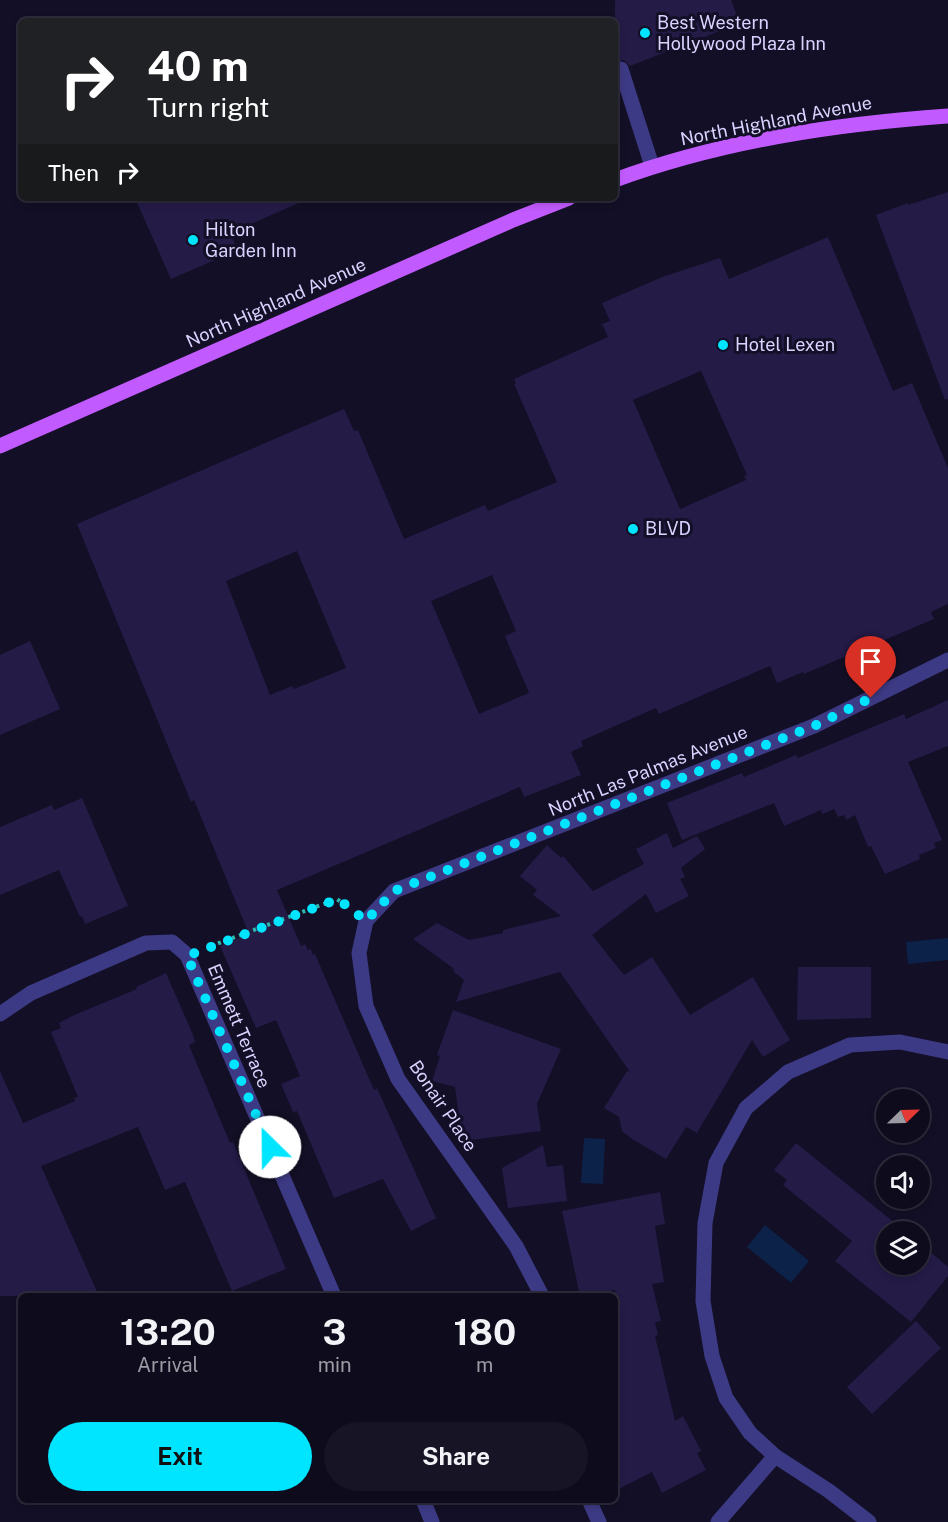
<!DOCTYPE html>
<style>
body{margin:0;font-family:"Public Sans",sans-serif;background:#171425;color:#f1f3f6;height:100vh;display:flex;flex-direction:column;font-size:22px;white-space:nowrap}
*{box-sizing:border-box;margin:0}
p{font-size:20px;color:#9b9ba3}
.icon{flex:none;width:33px;height:33px;fill:none;stroke:currentColor;stroke-width:2;stroke-linecap:round;stroke-linejoin:round}
.map{position:relative;flex:1;overflow:hidden}
.drawer{position:absolute;left:18px;top:1293px;width:600px;height:210px;display:flex;flex-direction:column;background:#0e0b1c;border-radius:9px;box-shadow:0 3px 9px #0003,0 0 0 2px #2e2b3b}
.drawer>*{flex:none}
.hud{position:absolute;left:18px;top:18px;width:600px;height:183px;border-radius:9px;box-shadow:0 3px 9px #0003,0 0 0 2px #2e2b3b;background:#202124;color:#fff;overflow:hidden}
.needle{width:39px;rotate:67deg}
.controls{position:absolute;left:876px;top:1089px;display:grid;gap:12px}
.controls a{display:grid;place-items:center;width:54px;height:54px;border-radius:50%;background:#0e0b1c;box-shadow:0 3px 9px #0003,0 0 0 2px #2e2b3b;font-size:30px}
.pin{position:absolute;display:grid;place-items:center;width:51px;height:51px;color:#fff;margin:-62px -26px;border-radius:50% 50% 50% 0;rotate:-45deg;box-shadow:0 0 6px #0007}
.pin .icon{rotate:45deg}
.me{position:absolute;width:66px;margin:-33px;rotate:337deg;stroke-linejoin:round;filter:drop-shadow(0 0 4px #0008)}
.turn{display:flex;align-items:center;gap:21px;height:126px;padding:0 30px;font-size:27px}
.turn .icon{width:78px;height:78px;stroke-width:2.5}
.turn b{display:block;font-size:42px;line-height:51px}
.then{display:flex;align-items:center;height:57px;padding:0 30px;background:#0003;gap:12px;font-size:22px}
.eta{display:flex;justify-content:space-evenly;align-items:center;height:102px;text-align:center}
.eta b{font-size:36px;font-weight:700;line-height:42px}
.cta{display:flex;gap:12px;margin-top:auto;padding:12px 30px}
.cta a{flex:1;height:69px;border-radius:36px;background:#00e5ff;color:#111;font-size:24px;font-weight:700;line-height:69px;text-align:center}
.cta a+a{background:#171425;color:#f1f3f6}
.map>svg:first-child{display:block}
.water{fill:#0c2248}
.building{fill:#241b47;fill-rule:evenodd}
.lines{fill:none;stroke-linecap:round;stroke-linejoin:round}
.path{stroke:#2fb8b0;stroke-width:4;stroke-dasharray:3 4.5;stroke-linecap:butt}
.lane{stroke:#3d3a85;stroke-width:15}
.street{stroke:#3d3a85;stroke-width:15}
.primary{stroke:#c25bff;stroke-width:15}
.route{stroke:#00e5ff;stroke-width:10;stroke-dasharray:0 18}
.poi-dot{fill:#00e5ff;stroke:#130f26;stroke-width:2}
.labels{text-anchor:middle;stroke-width:6;stroke-linejoin:round;paint-order:stroke}
.poi-label{font-size:18px;fill:#d9d4ff;stroke:#130f26;text-anchor:start}
.street-label{font-size:18px;fill:#d9d4ff;stroke:#130f26}
</style>
<div class="map">
<svg width="948" height="1522" viewBox="0 0 948 1522">
<rect width="100%" height="100%" fill="#130f26"/>
<g class="water">
<polygon points="948,938 948,960 908,964 906,942"/>
<polygon points="584,1138 605,1139 603,1184 581,1183"/>
<polygon points="765,1225 809,1261 791,1283 747,1247"/>
</g>
<g class="building">
<polygon points="615,0 731,0 740,23 630,66 624,60 615,62"/>
<polygon points="948,192 948,399 945,400 876,215 908,203 908,205"/>
<polygon points="135,198 310,198 230,233 238,250 171,279"/>
<path d="M828,237L893,391L912,383L948,468V604L931,612L934,619L804,674L803,672L777,683L770,666L659,714L656,708L581,741L583,746L571,752L581,775L524,797L520,787L277,890L301,946L305,944L308,950L311,949L313,955L315,954L374,1090L377,1088L436,1218L411,1231L383,1179L334,1198L297,1111L293,1112L281,1084L300,1076L276,1020L256,1028L220,946L249,934L194,800L191,802L77,524L344,409L354,431L358,430L404,539L485,505L488,511L557,482L514,384L516,383L514,379L608,337L602,324L610,321L602,303L662,277L720,258L729,279ZM701,371L747,475L744,476L746,480L680,509L633,400ZM297,551L346,668L294,689L292,686L270,695L226,581ZM492,575L516,631L505,636L529,693L479,714L431,601Z"/>
<polygon points="30,641 60,709 0,735 0,655"/>
<polygon points="948,700 948,746 908,762 942,840 934,843 936,848 919,855 920,859 885,874 871,846 868,847 855,815 846,820 844,815 838,817 834,809 822,814 821,810 784,826 774,803 682,840 667,803 742,773 744,777 796,755 798,758 904,714 906,719"/>
<polygon points="82,798 128,906 85,924 82,916 80,917 59,870 0,895 0,827 52,805 54,810"/>
<polygon points="667,833 673,848 697,836 705,849 681,868 685,877 680,879 689,896 656,913 646,894 592,935 624,975 652,957 690,1015 753,977 790,1040 763,1057 752,1040 697,1133 686,1127 666,1159 632,1139 622,1131 619,1117 604,1108 627,1071 630,1072 560,972 456,1002 464,980 454,972 453,968 413,939 437,923 469,940 503,933 503,930 561,916 533,895 537,890 520,876 547,845 561,858 563,856 593,891 644,864 636,849"/>
<polygon points="798,967 871,967 871,1018 797,1020"/>
<polygon points="166,973 193,1035 195,1042 189,1045 230,1143 233,1142 286,1269 232,1291 185,1182 165,1190 138,1127 41,1166 99,1296 0,1296 0,1071 23,1123 75,1101 74,1098 78,1097 51,1032 61,1028 59,1023 72,1016 137,989 136,987"/>
<polygon points="453,1010 561,1049 537,1104 541,1131 462,1141 455,1087 432,1081 440,1056 437,1055"/>
<polygon points="796,1143 906,1232 886,1232 886,1264 920,1264 920,1243 948,1267 948,1276 911,1322 835,1261 852,1241 783,1185 787,1180 774,1170"/>
<polygon points="543,1145 547,1167 563,1165 567,1201 508,1208 502,1168"/>
<polygon points="660,1192 665,1224 655,1226 664,1282 652,1284 661,1321 655,1322 658,1335 655,1336 675,1421 683,1416 701,1451 697,1453 706,1470 662,1493 652,1472 615,1491 615,1290 580,1296 562,1211"/>
<polygon points="916,1321 941,1348 872,1414 847,1387"/>
</g>
<g class="lines">
<polyline class="path" points="211,946 337,899 346,906"/>
<polyline class="lane" points="621,69 652,166"/>
<g class="street">
<polyline points="0,1014 31,993 146,943 172,942 187,955 334,1296"/>
<polyline points="542,1296 516,1246 398,1079 366,1006 359,953 366,921 394,891 814,726 948,660"/>
<polyline points="423,1500 432,1522"/>
<polyline points="589,1500 599,1522"/>
<polyline points="718,1522 775,1456"/>
<polyline points="869,1522 829,1491 775,1456 750,1433 726,1398 712,1356 703,1301 705,1223 716,1163 746,1108 788,1072 850,1045 900,1042 948,1052"/>
</g>
<g class="primary">
<path d="M615,180C721,141 835,124 948,116"/>
<polyline points="0,446 513,220 569,198"/>
</g>
</g>
<g class="lines">
<polyline class="route" points="270,1147 187,956 338,899 366,921 394,891 814,726 871,698"/>
</g>
<g class="poi-dot">
<circle cx="645" cy="33" r="6"/>
<circle cx="193" cy="240" r="6"/>
<circle cx="723" cy="345" r="6"/>
<circle cx="633" cy="529" r="6"/>
</g>
<g class="labels">
<g class="poi-label">
<text x="657" y="29">Best Western<tspan x="657" dy="21">Hollywood Plaza Inn</tspan></text>
<text x="205" y="236">Hilton<tspan x="205" dy="21">Garden Inn</tspan></text>
<text x="735" y="351">Hotel Lexen</text>
<text x="645" y="535">BLVD</text>
</g>
<g class="street-label">
<text transform="translate(776 121) rotate(-11)" y="6">North Highland Avenue</text>
<text transform="translate(276 303) rotate(-24)" y="6">North Highland Avenue</text>
<text transform="translate(648 771) rotate(-22)" y="6">North Las Palmas Avenue</text>
<text transform="translate(239 1026) rotate(67)" y="6">Emmett Terrace</text>
<text transform="translate(443 1106) rotate(56)" y="6">Bonair Place</text>
</g>
</g>
</svg>
<div class="controls">
<a><svg class="needle" viewBox="-14 -14 28 28"><path d="M0-13l5 13h-10z" fill="#e53935"/><path d="M0 13l5-13h-10z" fill="#9b9ba3"/></svg></a>
<a><svg class="icon" aria-label="sound" viewBox="0 0 24 24"><path d="M4 9h4l5-4v14l-5-4H4zM17 9q2 3 0 6"/></svg></a>
<a><svg class="icon" aria-label="layers" viewBox="0 0 24 24"><path d="M12 4l9 5-9 5-9-5zM3 14l9 5 9-5"/></svg></a>
</div>
<div class="pin" style="left:871px;top:698px;background:#d93025"><svg class="icon" aria-label="arrive" viewBox="0 0 24 24"><path d="M6 21V4h12l-3 4 3 4H6"/></svg></div>
<svg class="me" style="left:270px;top:1147px" viewBox="-20 -20 40 40"><circle r="19" fill="#fff"/><path d="M0-13L10 11 0 6-10 11z" fill="#00e5ff"/></svg>
<div class="hud">
<div class="turn"><svg class="icon" aria-label="right" viewBox="0 0 24 24"><path d="M7 20v-9h11M14 6l5 5-5 5"/></svg><div><b>40 m</b>Turn right</div></div>
<div class="then">Then<svg class="icon" aria-label="right" viewBox="0 0 24 24"><path d="M7 20v-9h11M14 6l5 5-5 5"/></svg></div>
</div>
<section class="drawer">
<div class="eta">
<div><b>13:20</b><p>Arrival</p></div>
<div><b>3</b><p>min</p></div>
<div><b>180</b><p>m</p></div>
</div>
<div class="cta"><a>Exit</a><a>Share</a></div>
</section>
</div>
